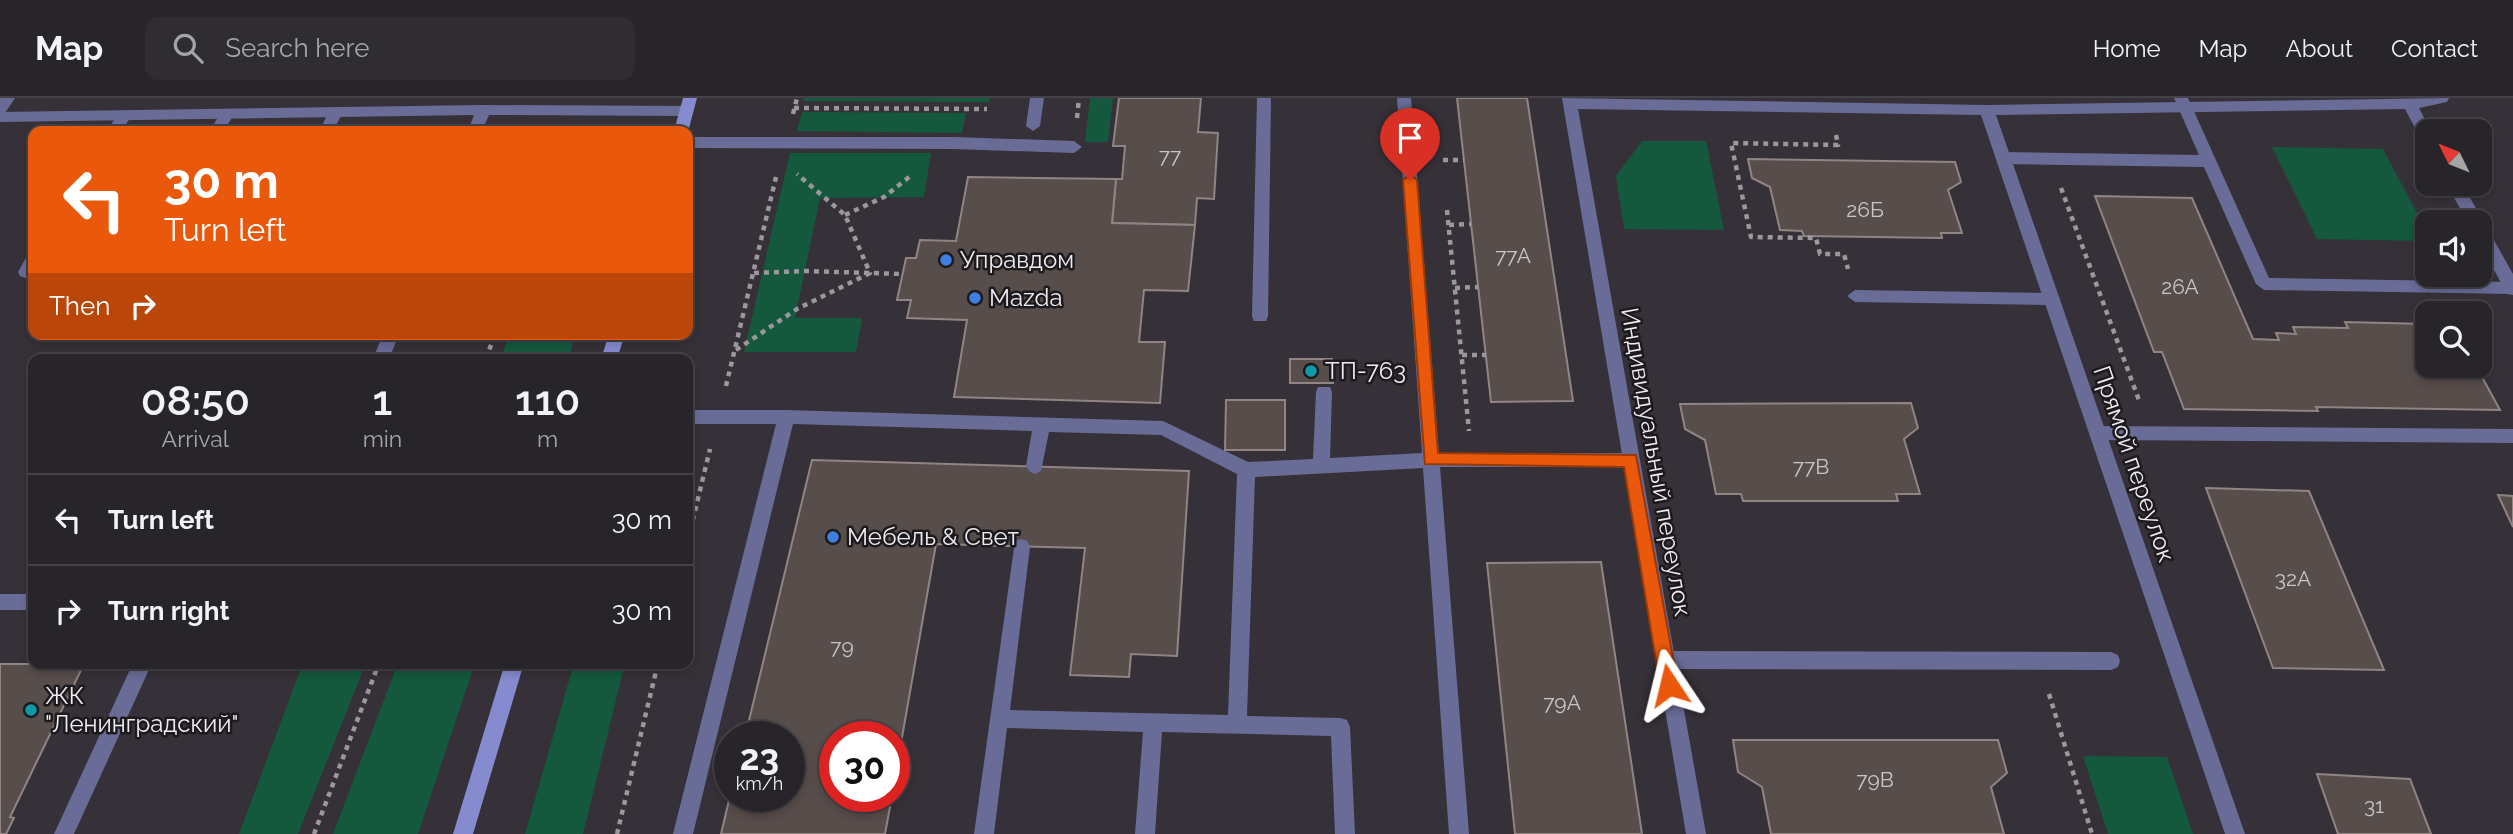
<!DOCTYPE html>
<meta charset="utf-8">
<style>
body{margin:0;font-family:Raleway,sans-serif;background:#302d32;color:#f1f3f6;height:100vh;display:flex;flex-direction:column;font-size:26px;white-space:nowrap}
*{box-sizing:border-box;margin:0}
p{font-size:23px;color:#a5a5a8}
.icon{flex:none;width:38px;height:38px;fill:none;stroke:currentColor;stroke-width:2;stroke-linecap:round;stroke-linejoin:round}
.map{position:relative;flex:1;overflow:hidden}
.details{position:absolute;left:28px;top:256px;width:665px;height:315px;display:flex;flex-direction:column;background:#28252a;border-radius:14px;box-shadow:0 4px 10px #0003,0 0 0 2px #444247}
.details>*{flex:none}
.top-card{position:absolute;left:28px;top:28px;width:665px;height:214px;border-radius:14px;box-shadow:0 4px 10px #0003,0 0 0 2px #444247;background:#ea580c;color:#fff;overflow:hidden}
.needle{width:46px;rotate:313deg}
.tools{position:absolute;left:2415px;top:21px;display:grid;gap:14px}
.tools a{display:grid;place-items:center;width:77px;height:77px;border-radius:14px;background:#28252a;box-shadow:0 4px 10px #0003,0 0 0 2px #444247;font-size:35px}
.speed{position:absolute;left:714px;top:623px;display:flex;gap:14px;font-size:35px;font-weight:700;text-align:center}
.speed>*{display:grid;place-content:center;width:91px;height:91px;border-radius:50%;background:#28252a;box-shadow:0 4px 10px #0003,0 0 0 2px #444247;line-height:1}
.speed small{font-size:18px;font-weight:400}
.speed .limit{border:10px solid #d22;background:#fff;color:#111}
.pin{position:absolute;display:grid;place-items:center;width:60px;height:60px;color:#fff;margin:-72px -30px;border-radius:50% 50% 50% 0;rotate:-45deg;box-shadow:0 0 7px #0007}
.pin .icon{rotate:45deg}
.me{position:absolute;width:77px;margin:-38px;rotate:350deg;stroke-linejoin:round;filter:drop-shadow(0 0 5px #0008)}
.turn{display:flex;align-items:center;gap:24px;height:147px;padding:0 21px;font-size:32px}
.turn .icon{width:91px;height:91px;stroke-width:2.5}
.turn b{display:block;font-size:49px;line-height:60px}
.then{display:flex;align-items:center;height:66px;padding:0 21px;background:#0003;gap:14px;font-size:26px}
.eta{display:flex;justify-content:space-evenly;align-items:center;height:119px;text-align:center}
.eta b{font-size:42px;font-weight:600;line-height:49px}
ul{padding:0;list-style:none}
li{display:flex;align-items:center;gap:21px;height:91px;padding:0 21px;border-top:2px solid #444247}
li div{flex:1}
li b{display:block;font-size:26px}
li em{font-style:normal}
header{display:flex;align-items:center;gap:42px;box-sizing:border-box;height:98px;padding:0 35px;background:#28252a;border-bottom:2px solid #444247}
header strong{font-size:33px}
nav{display:flex;gap:38px;margin-inline-start:auto;font-size:24px}
.search{width:490px;height:63px;background:#302d32;display:flex;align-items:center;gap:18px;box-sizing:border-box;padding:0 24px;border-radius:14px;color:#a5a5a8;font-size:26px}
.map>svg:first-child{display:block}
.green{fill:#14593d}
.building{fill:#574d4b;stroke:#908583;stroke-width:2}
.lines{fill:none;stroke-linecap:round;stroke-linejoin:round}
.path{stroke:#9b979d;stroke-width:4.5;stroke-dasharray:5 5;stroke-linecap:butt}
.service{fill:#696c97;fill-rule:evenodd}
.minor{fill:#696c97;fill-rule:evenodd}
.secondary{fill:#868bd0;fill-rule:evenodd}
.route{fill:#ea580c;stroke:#983908;stroke-width:2}
.shop-dot{fill:#3f7fe0;stroke:#1c1a1d;stroke-width:2.5}
.culture-dot{fill:#0f9aa8;stroke:#1c1a1d;stroke-width:2.5}
.labels{text-anchor:middle;stroke-width:5;stroke-linejoin:round;paint-order:stroke}
.number-label{font-size:21px;fill:#c8c4c7}
.poi-label{font-size:24px;fill:#eeebf0;stroke:#1c1a1d;text-anchor:start}
.street-label{font-size:24px;fill:#eeebf0;stroke:#1c1a1d}
</style>
<header>
<strong>Map</strong>
<div class="search"><svg class="icon" aria-label="search" viewBox="0 0 24 24"><circle cx="10" cy="10" r="6"/><path d="M15 15l6 6"/></svg>Search here</div>
<nav><a>Home</a><a>Map</a><a>About</a><a>Contact</a></nav>
</header>
<div class="map">
<svg width="2513" height="736" viewBox="0 0 2513 736">
<rect width="100%" height="100%" fill="#363138"/>
<g class="green">
<polygon points="804,0 990,0 989,4 803,3"/>
<polygon points="1090,0 1113,0 1108,44 1085,44"/>
<polygon points="802,14 966,15 962,35 797,33"/>
<polygon points="1642,43 1706,43 1724,132 1624,131 1616,78"/>
<polygon points="2272,49 2383,51 2427,134 2427,143 2317,141"/>
<polygon points="790,55 931,55 924,99 820,100 795,220 862,220 856,254 744,254"/>
<polygon points="509,236 575,236 569,261 501,261"/>
<polygon points="303,565 366,565 298,736 239,736"/>
<polygon points="398,565 475,565 418,736 333,736"/>
<polygon points="574,565 625,565 583,736 525,736"/>
<polygon points="2083,658 2167,659 2193,736 2108,736"/>
</g>
<g class="building">
<polygon points="1119,0 1201,0 1198,34 1218,35 1214,101 1197,100 1195,127 1112,125 1116,81 1122,81 1125,48 1113,48"/>
<polygon points="1457,0 1527,0 1573,303 1491,304"/>
<polygon points="1748,61 1955,64 1961,84 1948,92 1962,135 1941,135 1942,140 1804,138 1802,133 1780,132 1770,89 1752,80"/>
<polygon points="968,79 1116,81 1112,125 1195,127 1188,193 1144,192 1139,244 1165,244 1160,305 954,299 967,222 907,220 911,202 897,202 906,160 916,160 920,142 956,143"/>
<polygon points="2095,98 2192,100 2253,241 2279,242 2276,235 2296,236 2293,229 2348,230 2345,224 2427,226 2427,268 2476,268 2500,312 2316,309 2318,313 2184,311 2162,254 2154,254"/>
<polygon points="302,236 365,236 364,239 301,240"/>
<polygon points="1290,261 1332,261 1333,285 1290,285"/>
<polygon points="1226,302 1285,302 1285,352 1225,352"/>
<polygon points="1911,305 1918,330 1904,341 1920,396 1896,396 1898,403 1743,403 1741,396 1716,396 1705,342 1685,331 1680,306"/>
<polygon points="812,362 1189,373 1177,558 1131,556 1129,579 1070,577 1085,450 936,446 894,685 894,639 835,639 835,698 892,698 885,736 721,736 730,698 789,698 789,639 745,639"/>
<polygon points="2206,390 2309,393 2384,572 2273,570"/>
<polygon points="2498,397 2513,398 2513,429"/>
<polygon points="1601,464 1642,736 1515,736 1487,465"/>
<polygon points="0,566 84,566 10,719 14,720 6,736 0,736"/>
<polygon points="1733,642 1998,642 2007,675 1991,689 2004,736 1771,736 1762,689 1738,674"/>
<polygon points="2317,676 2410,681 2431,736 2338,736"/>
</g>
<g class="lines">
<g class="path">
<polyline points="794,10 987,11"/>
<polyline points="793,16 797,0"/>
<polyline points="1077,20 1079,0"/>
<polyline points="1836,37 1838,47 1731,45 1751,139 1816,140 1820,156 1844,156 1848,171"/>
<polyline points="1443,62 1464,62"/>
<polyline points="2061,90 2140,305"/>
<polyline points="1447,112 1469,333"/>
<polyline points="845,117 884,99 913,76"/>
<polyline points="1449,127 1471,126"/>
<polyline points="754,175 805,173 903,176"/>
<polyline points="1455,190 1478,189"/>
<polyline points="736,252 797,211 870,175 845,117 797,76"/>
<polyline points="1462,257 1486,257"/>
<polyline points="486,261 495,236"/>
<polyline points="726,288 777,75"/>
<polyline points="688,442 710,351"/>
<polyline points="2049,596 2092,736"/>
<polyline points="314,736 379,565"/>
<polyline points="617,736 658,565"/>
</g>
<g class="service">
<polygon points="0,0 15,0 5,15 0,16"/>
<polygon points="1030,0 1044,0 1040,28 1033,33 1026,28"/>
<polygon points="1257,0 1271,0 1268,218 1266,223 1254,223 1252,218"/>
<polygon points="1397,0 1411,0 1439,355 1631,355 1637,357 1640,362 1637,367 1631,369 1440,369 1469,736 1449,736 1423,370 1255,379 1247,618 1340,620 1347,622 1350,629 1355,736 1335,736 1331,638 1162,634 1155,736 1135,736 1143,634 1007,630 994,736 974,736 1015,443 1021,441 1027,443 1030,449 1010,612 1228,617 1237,376 1161,337 1049,334 1041,373 1035,376 1029,373 1026,368 1032,333 793,326 693,736 673,736 776,326 688,326 688,312 786,312 1163,323 1248,364 1313,361 1316,294 1318,289 1330,289 1332,294 1330,360 1422,355"/>
<polygon points="2174,0 2188,0 2269,180 2513,184 2513,196 2264,192 2256,186 2204,69 2003,66 1995,60 2003,54 2199,57"/>
<polygon points="336,9 343,14 333,33 319,33 331,10"/>
<polygon points="227,11 234,16 224,33 210,33 222,12"/>
<polygon points="124,13 131,18 122,33 107,33 119,14"/>
<polygon points="953,39 1074,43 1082,49 1074,55 953,51 688,50 688,39"/>
<polygon points="33,156 33,176 26,180 20,178 18,174 27,158"/>
<polygon points="1855,192 2052,195 2060,201 2052,207 1855,204 1847,198"/>
<polygon points="2098,328 2513,331 2513,345 2098,342 2092,340 2089,335 2092,330"/>
<polygon points="1665,553 2111,554 2118,557 2120,563 2118,569 2111,572 1665,571 1658,568 1656,562 1658,556"/>
<polygon points="133,565 152,565 74,736 54,736"/>
</g>
<g class="minor">
<polygon points="1562,0 1987,7 2449,0 2447,4 2419,10 2431,33 2427,33 2427,45 2422,43 2405,11 1996,17 2245,736 2225,736 1981,17 1578,11 1706,736 1686,736"/>
<polygon points="484,7 686,8 693,13 686,18 489,17 482,33 468,33 474,17 0,24 0,14"/>
<polygon points="2446,86 2462,86 2484,124 2482,127 2486,128 2513,176 2513,197 2507,196 2480,146 2480,124 2468,124"/>
<polygon points="383,236 399,236 389,261 373,261"/>
<rect x="0" y="496" width="33" height="16"/>
</g>
<g class="secondary">
<polygon points="683,0 697,0 688,34 674,33"/>
<polygon points="609,236 625,236 617,261 601,261"/>
<polygon points="505,565 524,565 473,736 453,736"/>
</g>
</g>
<polygon class="route" points="1410,76 1417,82 1438,355 1636,357 1678,587 1675,593 1669,595 1663,593 1660,587 1624,369 1425,366 1403,82"/>
<g class="shop-dot">
<circle cx="946" cy="162" r="7"/>
<circle cx="975" cy="200" r="7"/>
<circle cx="833" cy="439" r="7"/>
</g>
<g class="culture-dot">
<circle cx="1311" cy="273" r="7"/>
<circle cx="31" cy="612" r="7"/>
</g>
<g class="labels">
<g class="number-label">
<text x="1170" y="65">77</text>
<text x="1865" y="119">26Б</text>
<text x="1513" y="165">77А</text>
<text x="2180" y="196">26А</text>
<text x="1811" y="376">77В</text>
<text x="2293" y="488">32А</text>
<text x="842" y="556">79</text>
<text x="1562" y="612">79А</text>
<text x="1875" y="689">79В</text>
<text x="2374" y="715">31</text>
</g>
<g class="poi-label">
<text x="960" y="170">Управдом</text>
<text x="989" y="208">Mazda</text>
<text x="1325" y="281">ТП-763</text>
<text x="847" y="447">Мебель &amp; Свет</text>
<text x="45" y="606">ЖК<tspan x="45" dy="28">"Ленинградский"</tspan></text>
</g>
<g class="street-label">
<text transform="translate(1656 364) rotate(80)" y="8">Индивидуальный переулок</text>
<text transform="translate(2134 366) rotate(71)" y="8">Прямой переулок</text>
</g>
</g>
</svg>
<div class="tools">
<a><svg class="needle" viewBox="-14 -14 28 28"><path d="M0-13l5 13h-10z" fill="#e53935"/><path d="M0 13l5-13h-10z" fill="#a5a5a8"/></svg></a>
<a><svg class="icon" aria-label="sound" viewBox="0 0 24 24"><path d="M4 9h4l5-4v14l-5-4H4zM17 9q2 3 0 6"/></svg></a>
<a><svg class="icon" aria-label="search" viewBox="0 0 24 24"><circle cx="10" cy="10" r="6"/><path d="M15 15l6 6"/></svg></a>
</div>
<div class="speed"><div>23<small>km/h</small></div><div class="limit">30</div></div>
<div class="pin" style="left:1410px;top:82px;background:#d93025"><svg class="icon" aria-label="arrive" viewBox="0 0 24 24"><path d="M6 21V4h12l-3 4 3 4H6"/></svg></div>
<svg class="me" style="left:1669px;top:587px" viewBox="-20 -20 40 40"><path d="M0-17L14 15 0 8-14 15z" fill="#ea580c" stroke="#fff" stroke-width="4"/></svg>
<div class="top-card">
<div class="turn"><svg class="icon" aria-label="left" viewBox="0 0 24 24"><path d="M17 20v-9H6M10 6l-5 5 5 5"/></svg><div><b>30 m</b>Turn left</div></div>
<div class="then">Then<svg class="icon" aria-label="right" viewBox="0 0 24 24"><path d="M7 20v-9h11M14 6l5 5-5 5"/></svg></div>
</div>
<section class="details">
<div class="eta">
<div><b>08:50</b><p>Arrival</p></div>
<div><b>1</b><p>min</p></div>
<div><b>110</b><p>m</p></div>
</div>
<ul>
<li><svg class="icon" aria-label="left" viewBox="0 0 24 24"><path d="M17 20v-9H6M10 6l-5 5 5 5"/></svg><div><b>Turn left</b></div><em>30 m</em></li>
<li><svg class="icon" aria-label="right" viewBox="0 0 24 24"><path d="M7 20v-9h11M14 6l5 5-5 5"/></svg><div><b>Turn right</b></div><em>30 m</em></li>
</ul>
</section>
</div>
